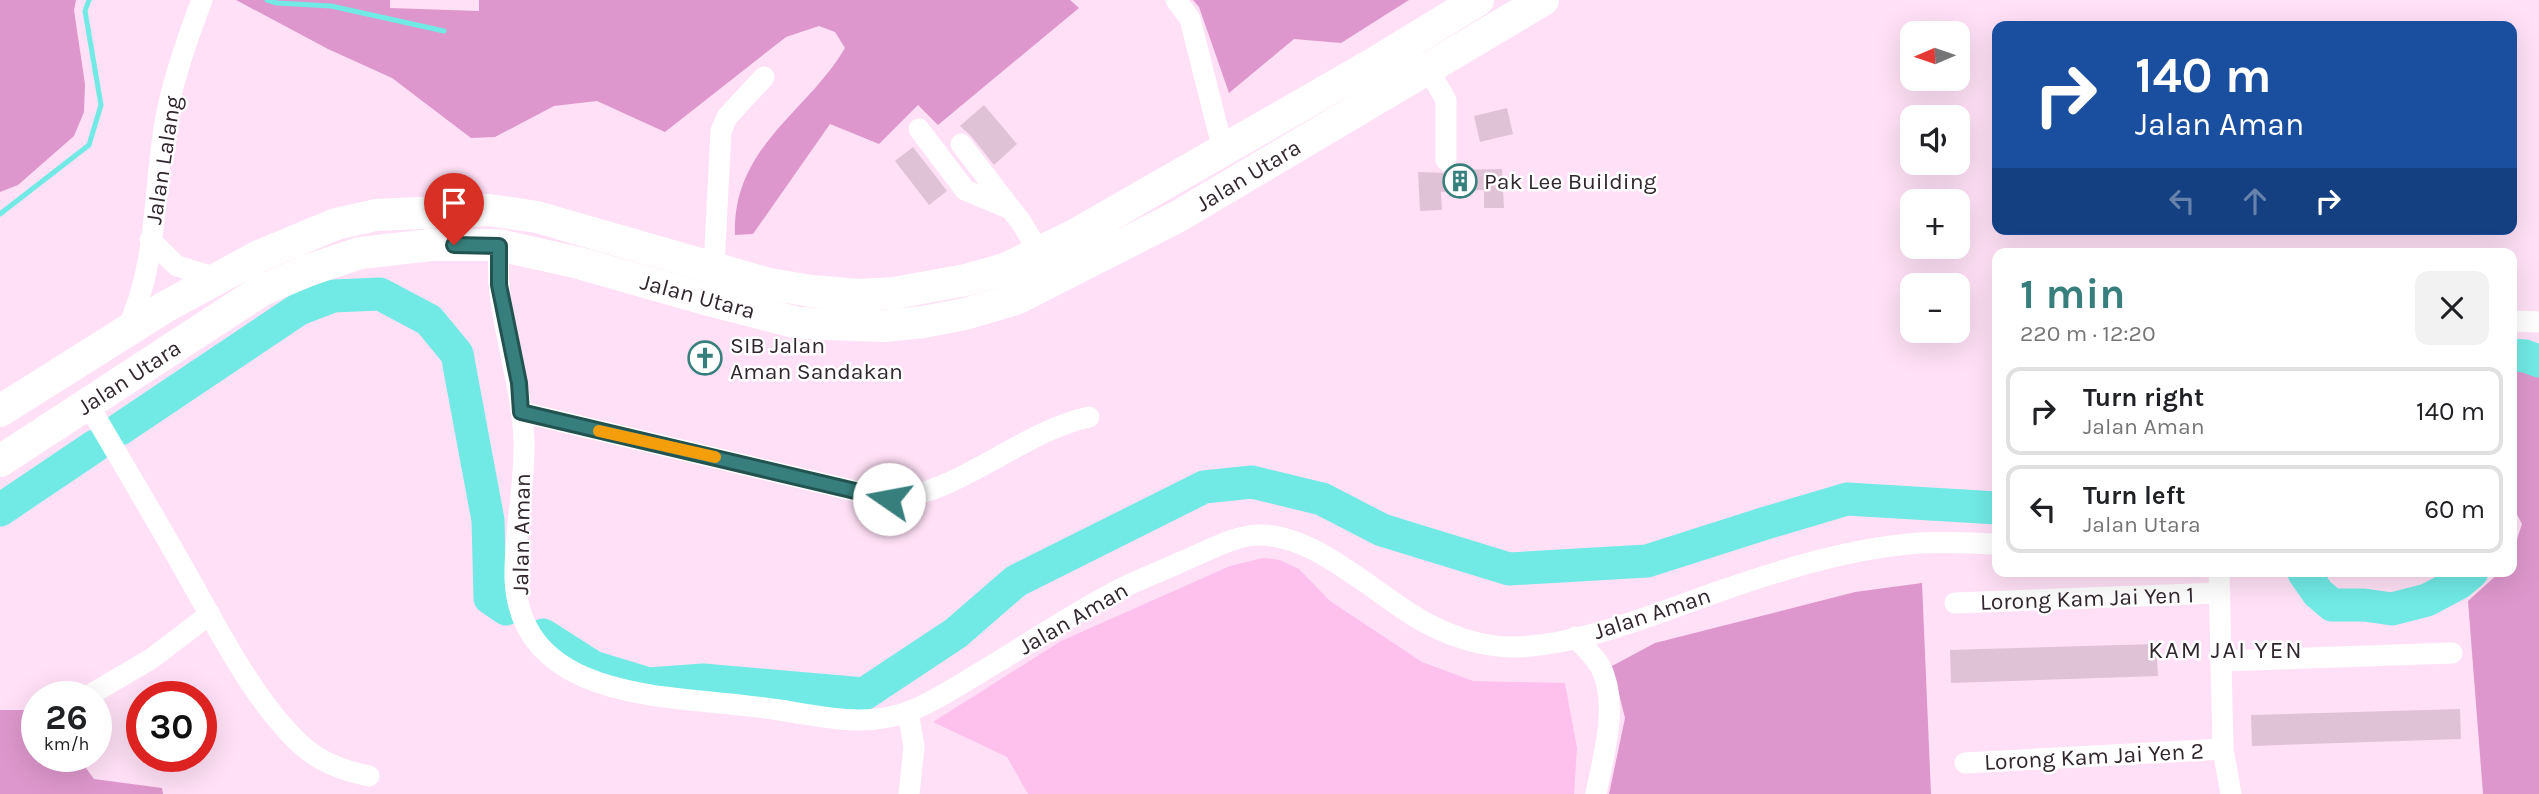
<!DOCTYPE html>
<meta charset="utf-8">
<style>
body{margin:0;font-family:Karla,sans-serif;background:#f2f2f2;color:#202124;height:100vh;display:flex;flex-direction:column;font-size:26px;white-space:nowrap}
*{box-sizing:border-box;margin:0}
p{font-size:23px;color:#757577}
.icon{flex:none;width:38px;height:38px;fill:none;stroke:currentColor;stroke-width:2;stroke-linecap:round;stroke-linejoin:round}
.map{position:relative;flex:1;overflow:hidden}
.drawer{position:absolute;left:1992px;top:248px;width:525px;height:329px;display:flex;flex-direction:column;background:#fff;border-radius:14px;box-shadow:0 7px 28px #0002}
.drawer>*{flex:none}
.hud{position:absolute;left:1992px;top:21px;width:525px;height:214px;border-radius:14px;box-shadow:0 7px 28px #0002;background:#1a4fa0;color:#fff;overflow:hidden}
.needle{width:46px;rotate:268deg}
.fabs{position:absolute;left:1900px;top:21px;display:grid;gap:14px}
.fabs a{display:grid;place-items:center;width:70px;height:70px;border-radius:14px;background:#fff;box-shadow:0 7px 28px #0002;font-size:35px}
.speed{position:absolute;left:21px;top:681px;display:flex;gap:14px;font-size:35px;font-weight:700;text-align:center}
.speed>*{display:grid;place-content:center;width:91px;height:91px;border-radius:50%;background:#fff;box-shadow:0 7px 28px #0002;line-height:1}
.speed small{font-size:18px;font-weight:400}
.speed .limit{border:10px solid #d22;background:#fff;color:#111}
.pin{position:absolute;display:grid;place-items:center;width:60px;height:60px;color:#fff;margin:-72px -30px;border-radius:50% 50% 50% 0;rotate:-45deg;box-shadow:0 0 7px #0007}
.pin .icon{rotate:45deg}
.me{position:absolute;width:77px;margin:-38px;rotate:282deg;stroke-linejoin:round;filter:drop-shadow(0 0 5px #0008)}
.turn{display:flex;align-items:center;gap:24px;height:147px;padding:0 28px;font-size:32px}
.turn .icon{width:91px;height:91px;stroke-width:2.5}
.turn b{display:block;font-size:49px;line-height:60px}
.lanes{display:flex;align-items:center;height:66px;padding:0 28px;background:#0003;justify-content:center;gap:35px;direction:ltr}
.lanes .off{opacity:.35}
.round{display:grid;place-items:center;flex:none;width:74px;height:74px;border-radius:14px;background:#f2f2f2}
.summary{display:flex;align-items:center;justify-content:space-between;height:119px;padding:0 28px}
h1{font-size:42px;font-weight:700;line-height:52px;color:#367f7c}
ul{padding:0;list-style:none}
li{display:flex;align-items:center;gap:21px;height:88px;margin:0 14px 10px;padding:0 14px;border:4px solid #e0e0e0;border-radius:14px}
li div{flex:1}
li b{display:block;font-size:26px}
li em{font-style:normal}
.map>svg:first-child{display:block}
.green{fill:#fec1ee}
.forest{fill:#de97cc}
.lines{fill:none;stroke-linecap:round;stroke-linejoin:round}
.stream{stroke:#71eae5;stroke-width:5}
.river{stroke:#71eae5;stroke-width:33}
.building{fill:#e0c2d7}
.minor{stroke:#fff;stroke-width:21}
.highway{stroke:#fff;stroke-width:32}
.route-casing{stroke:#235351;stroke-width:18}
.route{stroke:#367f7c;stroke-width:12}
.slow{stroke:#f59e0b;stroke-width:12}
.labels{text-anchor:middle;stroke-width:5;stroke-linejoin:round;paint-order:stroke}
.street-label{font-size:23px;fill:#32272f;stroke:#fff}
.poi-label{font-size:23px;fill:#32272f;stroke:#fff;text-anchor:start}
.neighbourhood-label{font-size:24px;letter-spacing:2px;fill:#32272f;stroke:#fff}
</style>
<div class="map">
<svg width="2539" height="794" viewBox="0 0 2539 794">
<rect width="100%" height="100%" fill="#ffe0f6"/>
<polygon class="green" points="1263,558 1280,560 1299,569 1330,601 1422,662 1473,681 1565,683 1577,748 1574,794 1028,794 1007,757 933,722 1061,641 1230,566"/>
<g class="forest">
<polygon points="0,0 76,0 74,10 85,84 84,112 74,136 18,185 0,192"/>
<path d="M236,0H390V8L479,11V0H1070L1079,8L938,125L918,105L879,144L830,124L753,234L735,235C732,147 806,114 845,48L835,32L819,26L786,37L665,132L597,101L554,106L495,137L471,138L392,78L328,49Z"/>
<polygon points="1193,0 1409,0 1341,43 1294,39 1229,93 1199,7"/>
<polygon points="2518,368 2539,375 2539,794 2483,794 2468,601 2500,572 2511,572 2511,557 2522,524 2511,503 2511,370"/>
<polygon points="1922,583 1931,794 1609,794 1625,718 1612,666 1655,643 1855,592"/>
<polygon points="0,710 37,710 37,756 77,756 94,779 162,788 163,794 0,794"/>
</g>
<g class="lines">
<g class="stream">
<polyline points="267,0 277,3 331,6 444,31"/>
<polyline points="0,214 89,145 101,105 85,11 89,0"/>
</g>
<g class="river">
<polyline points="2511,355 2525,356 2539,361"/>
<polyline points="120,429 299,309 333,296 380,294 429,320 457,354 488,520 490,598 506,609"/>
<polyline points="0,510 95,446"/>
<polyline points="2304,573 2318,593 2332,605 2364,605 2392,609 2427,600 2459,583 2472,572"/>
<polyline points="543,635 593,667 649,684 703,680 864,694 956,633 1016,581 1204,487 1252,482 1322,499 1382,530 1509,569 1647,561 1766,523 1847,499 1997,508"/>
</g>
</g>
<g class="building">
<polygon points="984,105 1017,144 994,165 971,136 960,126"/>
<polygon points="1507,108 1513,134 1480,142 1474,116"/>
<polygon points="913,147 947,191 929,205 895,161"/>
<polygon points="1502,169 1504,208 1484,208 1484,190 1441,192 1442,210 1420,211 1418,172 1447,173 1454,170"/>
<polygon points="2156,644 2158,676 1951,683 1950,650"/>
<polygon points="2460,709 2461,739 2252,746 2251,715"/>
</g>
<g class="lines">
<g class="minor">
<polyline points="1176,0 1190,19 1223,150"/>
<polyline points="1428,69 1446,100 1446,160"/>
<polyline points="919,129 965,190 1011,209"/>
<polyline points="961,144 1021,222 1040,253"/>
<polyline points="150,240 177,266 218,278"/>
<path d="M499,245C499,258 498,272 499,285C504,338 522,387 524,441C525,487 514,533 515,579C520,692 646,695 730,704C746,706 763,707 779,710C825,717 870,729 915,709C945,696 973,676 1001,660C1040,636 1079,610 1120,589C1140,579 1162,571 1183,561C1204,553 1225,540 1248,536C1304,526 1368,588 1414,616C1443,634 1481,648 1516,647C1584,645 1661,611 1726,589C1784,569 1846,550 1908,544C1937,541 1967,543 1997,544"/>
<polyline points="714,267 721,131 727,117 764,77"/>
<polyline points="2511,321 2539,322"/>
<path d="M126,331C158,267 153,192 165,123C172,81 187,39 202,0"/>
<path d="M88,404C120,459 153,514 184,569C216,625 252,698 298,742C319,762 341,770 369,776"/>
<path d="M521,412L889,499C958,495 1020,432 1089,417"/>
<polyline points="2219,572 2223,749 2231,794"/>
<polyline points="1955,603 2220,593"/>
<path d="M1575,637C1583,646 1594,656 1600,666C1620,703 1603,756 1596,794"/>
<polyline points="2223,661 2452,653"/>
<polyline points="88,696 151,659 210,614"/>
<polyline points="908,712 914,747 909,794"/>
<polyline points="1965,763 2223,749"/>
</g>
<g class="highway">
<polyline points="0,411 165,307 259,256 336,224 376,215 489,210 537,217 769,284 811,291 860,295 894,293 966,280 1005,269 1075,235 1373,64 1478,0"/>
<polyline points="0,461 262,290 309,270 360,253 431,245 499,245 579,263 709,300 798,323 884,326 923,322 965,314 1016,299 1177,217 1543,0"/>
</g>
</g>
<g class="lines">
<defs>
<polyline id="route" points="454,245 499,246 499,285 519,383 521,412 889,499"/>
</defs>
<use href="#route" class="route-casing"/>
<use href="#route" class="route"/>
<polyline class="slow" points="599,431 715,457"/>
</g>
<defs>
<symbol id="building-ring" viewBox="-11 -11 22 22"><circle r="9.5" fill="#fff" stroke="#367f7c" stroke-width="1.5"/><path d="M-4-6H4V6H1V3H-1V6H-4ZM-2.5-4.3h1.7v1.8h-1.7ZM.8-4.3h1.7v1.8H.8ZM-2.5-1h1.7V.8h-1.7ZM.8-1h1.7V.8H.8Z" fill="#367f7c"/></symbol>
<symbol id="church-ring" viewBox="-11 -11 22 22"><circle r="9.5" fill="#fff" stroke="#367f7c" stroke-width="1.5"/><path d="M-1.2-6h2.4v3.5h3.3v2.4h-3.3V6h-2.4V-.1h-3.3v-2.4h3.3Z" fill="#367f7c"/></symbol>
</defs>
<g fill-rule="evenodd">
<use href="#building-ring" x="1441" y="162" width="38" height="38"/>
<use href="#church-ring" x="686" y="339" width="38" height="38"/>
</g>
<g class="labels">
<g class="street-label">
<text transform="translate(163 160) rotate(-81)" y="8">Jalan Lalang</text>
<text transform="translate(1248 175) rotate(-31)" y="8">Jalan Utara</text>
<text transform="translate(698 296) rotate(15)" y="8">Jalan Utara</text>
<text transform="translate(129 377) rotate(-33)" y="8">Jalan Utara</text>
<text transform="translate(521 534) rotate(-89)" y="8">Jalan Aman</text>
<text transform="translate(2087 598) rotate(-2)" y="8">Lorong Kam Jai Yen 1</text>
<text transform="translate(1652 613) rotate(-18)" y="8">Jalan Aman</text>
<text transform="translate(1073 618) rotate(-30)" y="8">Jalan Aman</text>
<text transform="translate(2094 756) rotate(-3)" y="8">Lorong Kam Jai Yen 2</text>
</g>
<g class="poi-label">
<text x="1484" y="189">Pak Lee Building</text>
<text x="730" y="353">SIB Jalan<tspan x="730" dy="26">Aman Sandakan</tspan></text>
</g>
<g class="neighbourhood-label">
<text x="2226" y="658">KAM JAI YEN</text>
</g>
</g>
</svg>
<div class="fabs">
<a><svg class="needle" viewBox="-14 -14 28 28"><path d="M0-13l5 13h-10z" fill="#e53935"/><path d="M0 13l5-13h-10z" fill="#757577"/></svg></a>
<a><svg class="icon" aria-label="sound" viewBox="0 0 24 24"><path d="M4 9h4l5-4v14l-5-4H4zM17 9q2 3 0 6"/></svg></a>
<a>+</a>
<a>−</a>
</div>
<div class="speed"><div>26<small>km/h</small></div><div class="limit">30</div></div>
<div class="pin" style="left:454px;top:245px;background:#d93025"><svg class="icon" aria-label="arrive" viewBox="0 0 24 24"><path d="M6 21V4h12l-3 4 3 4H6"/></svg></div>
<svg class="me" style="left:889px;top:499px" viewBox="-20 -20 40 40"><circle r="19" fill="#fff"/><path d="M0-13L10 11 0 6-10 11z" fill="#367f7c"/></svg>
<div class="hud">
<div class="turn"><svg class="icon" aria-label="right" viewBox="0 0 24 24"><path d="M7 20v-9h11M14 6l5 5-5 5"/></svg><div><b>140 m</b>Jalan Aman</div></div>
<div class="lanes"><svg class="icon off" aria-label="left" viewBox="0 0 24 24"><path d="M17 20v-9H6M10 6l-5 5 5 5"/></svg><svg class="icon off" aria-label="ahead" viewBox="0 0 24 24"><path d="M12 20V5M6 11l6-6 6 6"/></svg><svg class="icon" aria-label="right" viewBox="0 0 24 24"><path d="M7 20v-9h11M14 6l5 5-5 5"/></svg></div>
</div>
<section class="drawer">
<div class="summary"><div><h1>1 min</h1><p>220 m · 12:20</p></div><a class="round"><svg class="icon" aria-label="close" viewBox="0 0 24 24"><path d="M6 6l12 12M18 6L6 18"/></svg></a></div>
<ul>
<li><svg class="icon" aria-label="right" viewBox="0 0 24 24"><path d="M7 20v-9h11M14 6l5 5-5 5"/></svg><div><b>Turn right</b><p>Jalan Aman</p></div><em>140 m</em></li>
<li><svg class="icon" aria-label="left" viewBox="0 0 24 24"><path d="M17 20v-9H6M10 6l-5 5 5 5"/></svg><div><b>Turn left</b><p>Jalan Utara</p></div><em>60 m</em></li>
</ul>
</section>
</div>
